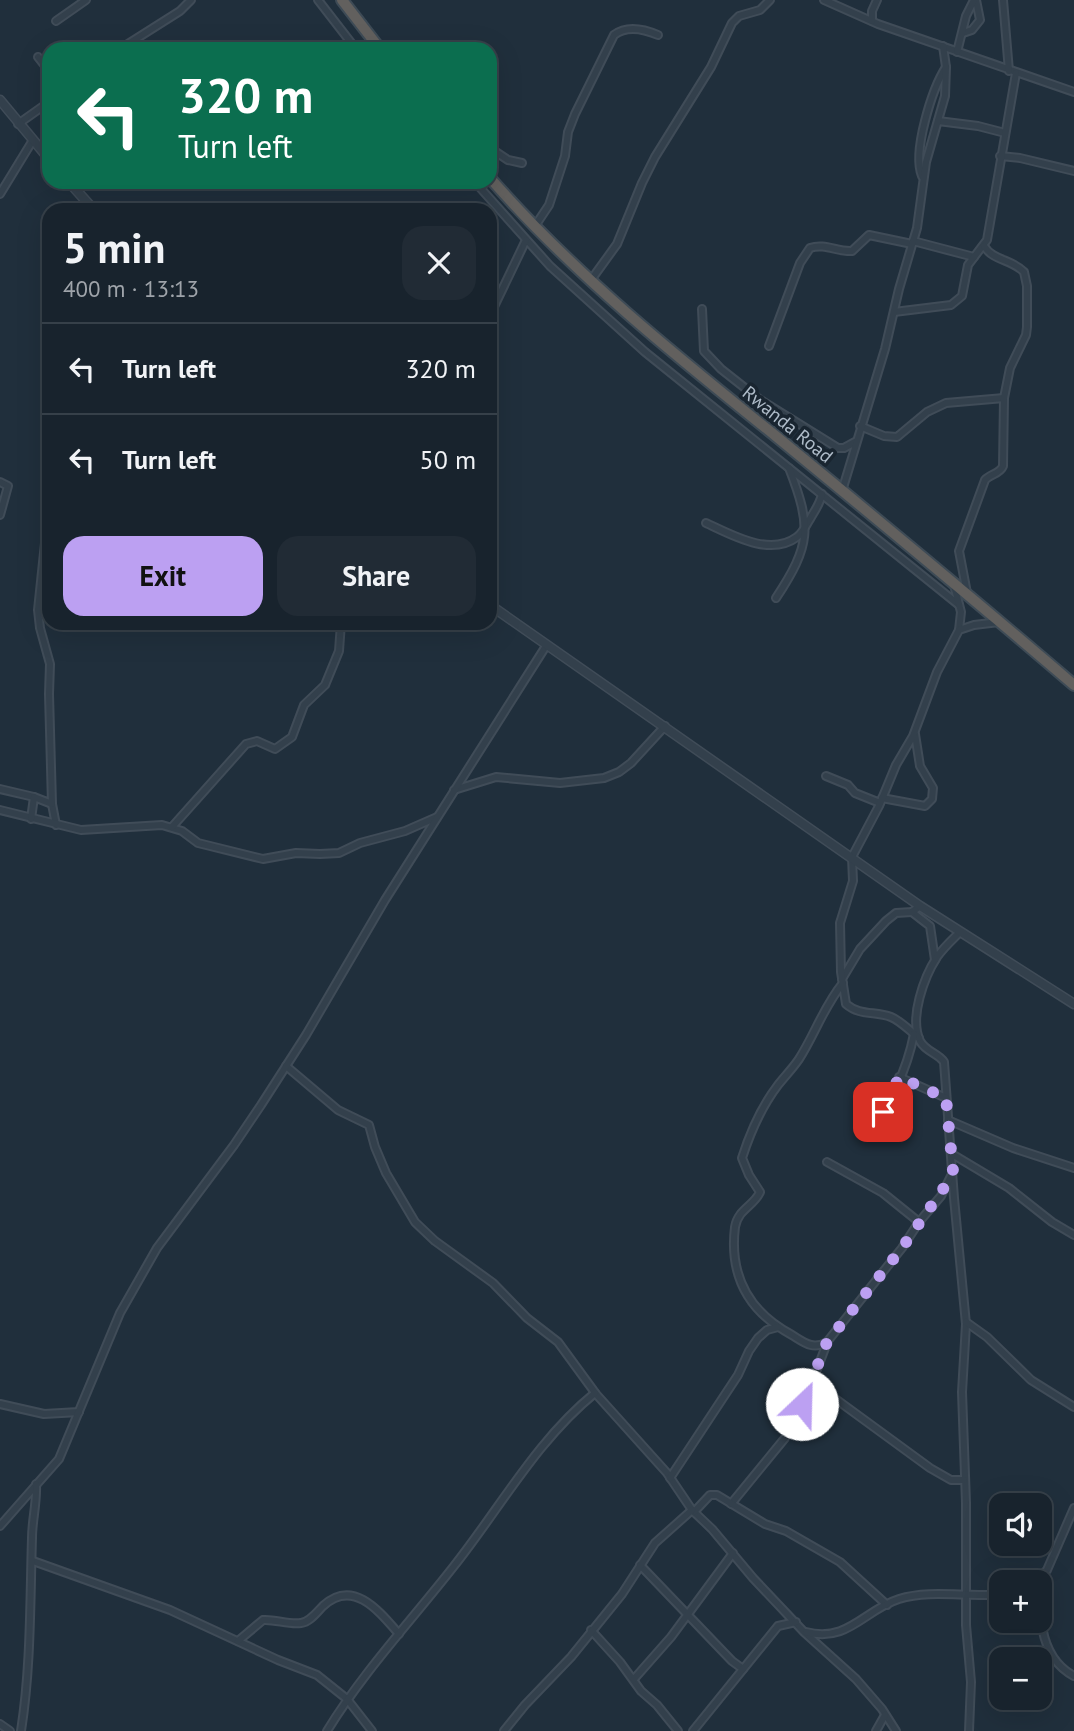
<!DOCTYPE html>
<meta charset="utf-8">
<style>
body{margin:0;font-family:"PT Sans",sans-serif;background:#212b35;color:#f1f3f6;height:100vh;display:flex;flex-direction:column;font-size:26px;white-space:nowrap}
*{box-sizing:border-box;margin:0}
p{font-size:23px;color:#9fa4aa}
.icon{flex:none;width:38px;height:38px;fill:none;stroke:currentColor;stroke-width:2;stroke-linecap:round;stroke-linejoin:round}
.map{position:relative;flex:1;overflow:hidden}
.panel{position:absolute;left:42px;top:203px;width:455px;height:427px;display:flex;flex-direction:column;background:#18232d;border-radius:21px;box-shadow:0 7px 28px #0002,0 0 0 2px #364049}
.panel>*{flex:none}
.guide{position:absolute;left:42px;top:42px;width:455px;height:147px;border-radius:21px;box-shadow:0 7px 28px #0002,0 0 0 2px #364049;background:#0b6e4f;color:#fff;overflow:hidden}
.controls{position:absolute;left:989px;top:1493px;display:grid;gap:14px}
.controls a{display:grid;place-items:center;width:63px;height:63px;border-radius:14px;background:#18232d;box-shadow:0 7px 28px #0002,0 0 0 2px #364049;font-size:35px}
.pin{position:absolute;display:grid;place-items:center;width:60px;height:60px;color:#fff;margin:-30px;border-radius:14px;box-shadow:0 4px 10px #0006}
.me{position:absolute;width:77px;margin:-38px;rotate:24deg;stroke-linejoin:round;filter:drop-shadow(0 0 5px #0008)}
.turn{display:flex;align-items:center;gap:24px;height:147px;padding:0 21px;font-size:32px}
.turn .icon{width:91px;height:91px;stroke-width:2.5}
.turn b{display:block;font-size:49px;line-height:60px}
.round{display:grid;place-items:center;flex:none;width:74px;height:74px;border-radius:21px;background:#212b35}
.summary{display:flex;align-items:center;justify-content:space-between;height:119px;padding:0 21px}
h1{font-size:42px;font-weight:700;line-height:52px}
.primary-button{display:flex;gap:14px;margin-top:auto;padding:14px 21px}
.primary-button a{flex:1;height:80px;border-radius:21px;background:#bca0f2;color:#111;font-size:28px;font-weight:700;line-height:80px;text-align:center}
.primary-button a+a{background:#212b35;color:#f1f3f6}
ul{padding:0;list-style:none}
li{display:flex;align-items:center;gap:21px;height:91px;padding:0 21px;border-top:2px solid #364049}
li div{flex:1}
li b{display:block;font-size:26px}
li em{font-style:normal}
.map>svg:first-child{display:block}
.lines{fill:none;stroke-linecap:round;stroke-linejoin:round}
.minor-casing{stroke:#404c58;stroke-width:10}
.tertiary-casing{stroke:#404c58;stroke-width:11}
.trunk-casing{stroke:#3e4b56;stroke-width:14}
.minor{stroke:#33404c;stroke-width:6}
.tertiary{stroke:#33404c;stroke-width:8}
.trunk{stroke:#62605e;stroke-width:10}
.route{stroke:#bca0f2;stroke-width:12;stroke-dasharray:0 21.6}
.labels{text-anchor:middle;stroke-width:7;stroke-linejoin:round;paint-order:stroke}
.street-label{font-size:19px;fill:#aebbc8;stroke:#192530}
</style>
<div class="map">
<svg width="1074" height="1731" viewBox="0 0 1074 1731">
<rect width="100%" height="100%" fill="#202f3c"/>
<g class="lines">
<defs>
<g id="minor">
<polyline points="318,0 356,49"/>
<polyline points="824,0 878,24 1074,92"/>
<polyline points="1003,0 1009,71"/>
<polyline points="56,21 86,0"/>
<polyline points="872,21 872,11 877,0"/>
<polyline points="963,33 972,30 980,20 976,0"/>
<polyline points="120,49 180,11 191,0"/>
<polyline points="957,52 966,16 974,0"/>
<polyline points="38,57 49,71"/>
<polyline points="938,121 978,126 1005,133"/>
<polyline points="18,124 49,102"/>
<polyline points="490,148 508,160 522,163"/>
<polyline points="1000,156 1020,158 1074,171"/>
<path d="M922,176C912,152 932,89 946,67"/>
<polyline points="475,182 550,266 645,352 959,605"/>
<polyline points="0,194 33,140"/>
<path d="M535,226L549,205L565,156L568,132L575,114L614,35C627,25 644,29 658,35"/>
<polyline points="913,241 974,257"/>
<polyline points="591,280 617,244 642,183 655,157 711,67 732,23 739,16 760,10 770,0"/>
<polyline points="702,309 704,351 721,369 759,399 838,448 844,448 855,442"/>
<polyline points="894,312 951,305 962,296 968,265 987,240 1016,73"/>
<polyline points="490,315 526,240"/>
<path d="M769,346L800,263L810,248C825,243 837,252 852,251L869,235L912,244"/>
<polyline points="860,426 884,436 897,437 927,412 946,403 1004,398"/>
<polyline points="0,482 8,486 0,515"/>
<polyline points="842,491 885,349 899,289 917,228 926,162 945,96 946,67 943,46"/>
<path d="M706,523C732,535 770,557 797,537C803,533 806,525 810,519C815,510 820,504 822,494"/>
<polyline points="954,585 961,612 959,630"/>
<path d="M967,593L959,551L985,480C990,474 1000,474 1003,466L1004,398L1010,368L1026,335L1027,327V286L1024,272C1012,259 993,261 984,246"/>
<path d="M776,598C811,545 812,527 789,468"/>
<polyline points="826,776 848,785 855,793 880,803"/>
<polyline points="0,789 34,797"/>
<polyline points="454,790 496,777 560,783 604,778 619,772 631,763 665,726"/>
<polyline points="882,798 925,806 932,799 933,788 920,766 915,734"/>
<polyline points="52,804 56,825"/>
<polyline points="0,810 81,830 162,825 182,831 198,843 263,859 296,853 320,854 339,853 360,843 405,831 437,817"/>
<polyline points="31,819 34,797 52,804 49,694 50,664 40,628 38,610 49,505"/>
<polyline points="172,827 246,744 257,741 275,749 292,737 304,705 325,685 339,651 341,623"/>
<polyline points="912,912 930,926 935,960"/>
<path d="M960,932C952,940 944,947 937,957C924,977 909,1018 920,1041C926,1052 938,1053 944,1062L954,1198L966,1324L962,1392L966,1503V1625L971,1682L969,1731"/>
<polyline points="842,979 860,949 886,921 896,913 912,912 920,906"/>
<path d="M843,983C824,1006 815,1034 799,1059C793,1068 785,1076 778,1085C762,1106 750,1133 742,1158L749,1175L760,1192C754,1206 738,1209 735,1227C729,1276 749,1312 792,1335C805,1343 813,1350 827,1342L902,1248L919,1222L941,1196L951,1176"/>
<path d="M919,1038C910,1031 901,1021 891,1017C875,1011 860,1016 846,1004L841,972L840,923L853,881L852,857L879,806L896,765L913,736L937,672L959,630L974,625L999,622"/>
<polyline points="286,1066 338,1110 369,1125 375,1147 386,1173 415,1222 435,1241 493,1283 527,1318 558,1342 596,1394 667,1473 692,1510 712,1529 753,1578 804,1632 856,1679 882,1709 896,1731"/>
<polyline points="899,1077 946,1098"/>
<polyline points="948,1120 1013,1148 1074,1168"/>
<path d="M865,1132C890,1111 908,1065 914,1034"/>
<polyline points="952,1154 1009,1188 1052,1222 1074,1235"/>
<polyline points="827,1162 883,1193 919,1222"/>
<polyline points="966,1322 987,1337 1031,1380 1074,1407"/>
<polyline points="811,1381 930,1468 951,1480 964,1480"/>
<polyline points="0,1404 44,1414 79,1412"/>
<polyline points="670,1478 738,1375 749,1351 758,1338 767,1330 778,1327"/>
<polyline points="731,1504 785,1438 790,1427 804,1414 802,1399 816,1372 827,1343"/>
<polyline points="694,1512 710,1495 717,1495 765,1524 786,1531 840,1562 887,1605"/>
<polyline points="0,1526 59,1459 120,1313 157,1248 234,1145 261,1105 306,1035 385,900 546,646"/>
<polyline points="33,1561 170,1610 278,1660 317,1675 347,1699 372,1731"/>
<polyline points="640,1565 732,1661 743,1669"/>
<path d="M1045,1572C1036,1607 1038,1657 1074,1676"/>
<polyline points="1037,1582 1047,1570 1074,1508"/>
<polyline points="591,1630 620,1662 641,1691 657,1705 678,1731"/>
<path d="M806,1632C848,1643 864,1610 899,1599C932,1589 968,1598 1001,1594"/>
<path d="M238,1641L263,1620C275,1619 289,1625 301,1623C310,1622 317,1612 323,1606C353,1578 379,1611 399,1634"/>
<polyline points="634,1679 671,1637 733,1553"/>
<polyline points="0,1724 10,1731"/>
<path d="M21,1731C31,1667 30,1602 32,1538C32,1520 37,1503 36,1484"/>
<path d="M327,1731C363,1672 411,1621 454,1566C500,1508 537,1440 595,1393"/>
<polyline points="504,1731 525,1705 571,1657 622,1594 655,1543 692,1510"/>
<polyline points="693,1731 778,1626 796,1622"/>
<polyline points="876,1731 885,1715"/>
</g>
<g id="tertiary">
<polyline points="0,100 49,159"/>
<polyline points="69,182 94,210"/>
<polyline points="490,605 920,906 1074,1004"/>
</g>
<g id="trunk">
<polyline points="342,0 380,49"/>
<path d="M490,178C575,275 676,356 777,437C877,519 976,601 1074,685"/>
</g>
</defs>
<use href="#minor" class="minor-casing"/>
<use href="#tertiary" class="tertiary-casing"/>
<use href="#trunk" class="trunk-casing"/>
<use href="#minor" class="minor"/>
<use href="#tertiary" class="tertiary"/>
<use href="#trunk" class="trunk"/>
</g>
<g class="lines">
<polyline class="route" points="802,1404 827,1342 902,1248 948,1182 953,1171 946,1098 899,1077 883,1112"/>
</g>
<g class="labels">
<g class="street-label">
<text transform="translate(788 424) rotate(39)" y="7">Rwanda Road</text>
</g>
</g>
</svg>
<div class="controls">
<a><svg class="icon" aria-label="sound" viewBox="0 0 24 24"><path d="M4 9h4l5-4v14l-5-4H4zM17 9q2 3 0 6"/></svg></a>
<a>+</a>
<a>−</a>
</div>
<div class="pin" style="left:883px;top:1112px;background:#d93025"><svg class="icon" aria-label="arrive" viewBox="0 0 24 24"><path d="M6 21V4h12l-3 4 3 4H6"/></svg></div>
<svg class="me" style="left:802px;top:1404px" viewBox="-20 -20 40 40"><circle r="19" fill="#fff"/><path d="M0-13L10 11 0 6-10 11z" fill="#bca0f2"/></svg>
<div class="guide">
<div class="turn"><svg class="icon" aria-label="left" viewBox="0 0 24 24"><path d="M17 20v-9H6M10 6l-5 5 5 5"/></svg><div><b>320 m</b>Turn left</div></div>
</div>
<section class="panel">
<div class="summary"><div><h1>5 min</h1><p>400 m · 13:13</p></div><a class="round"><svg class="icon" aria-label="close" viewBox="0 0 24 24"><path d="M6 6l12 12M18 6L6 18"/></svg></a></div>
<ul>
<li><svg class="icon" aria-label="left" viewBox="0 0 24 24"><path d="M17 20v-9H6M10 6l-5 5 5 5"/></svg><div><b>Turn left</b></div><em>320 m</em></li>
<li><svg class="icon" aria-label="left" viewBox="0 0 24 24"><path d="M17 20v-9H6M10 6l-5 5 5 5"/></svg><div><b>Turn left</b></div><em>50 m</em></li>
</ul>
<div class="primary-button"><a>Exit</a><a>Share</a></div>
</section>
</div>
